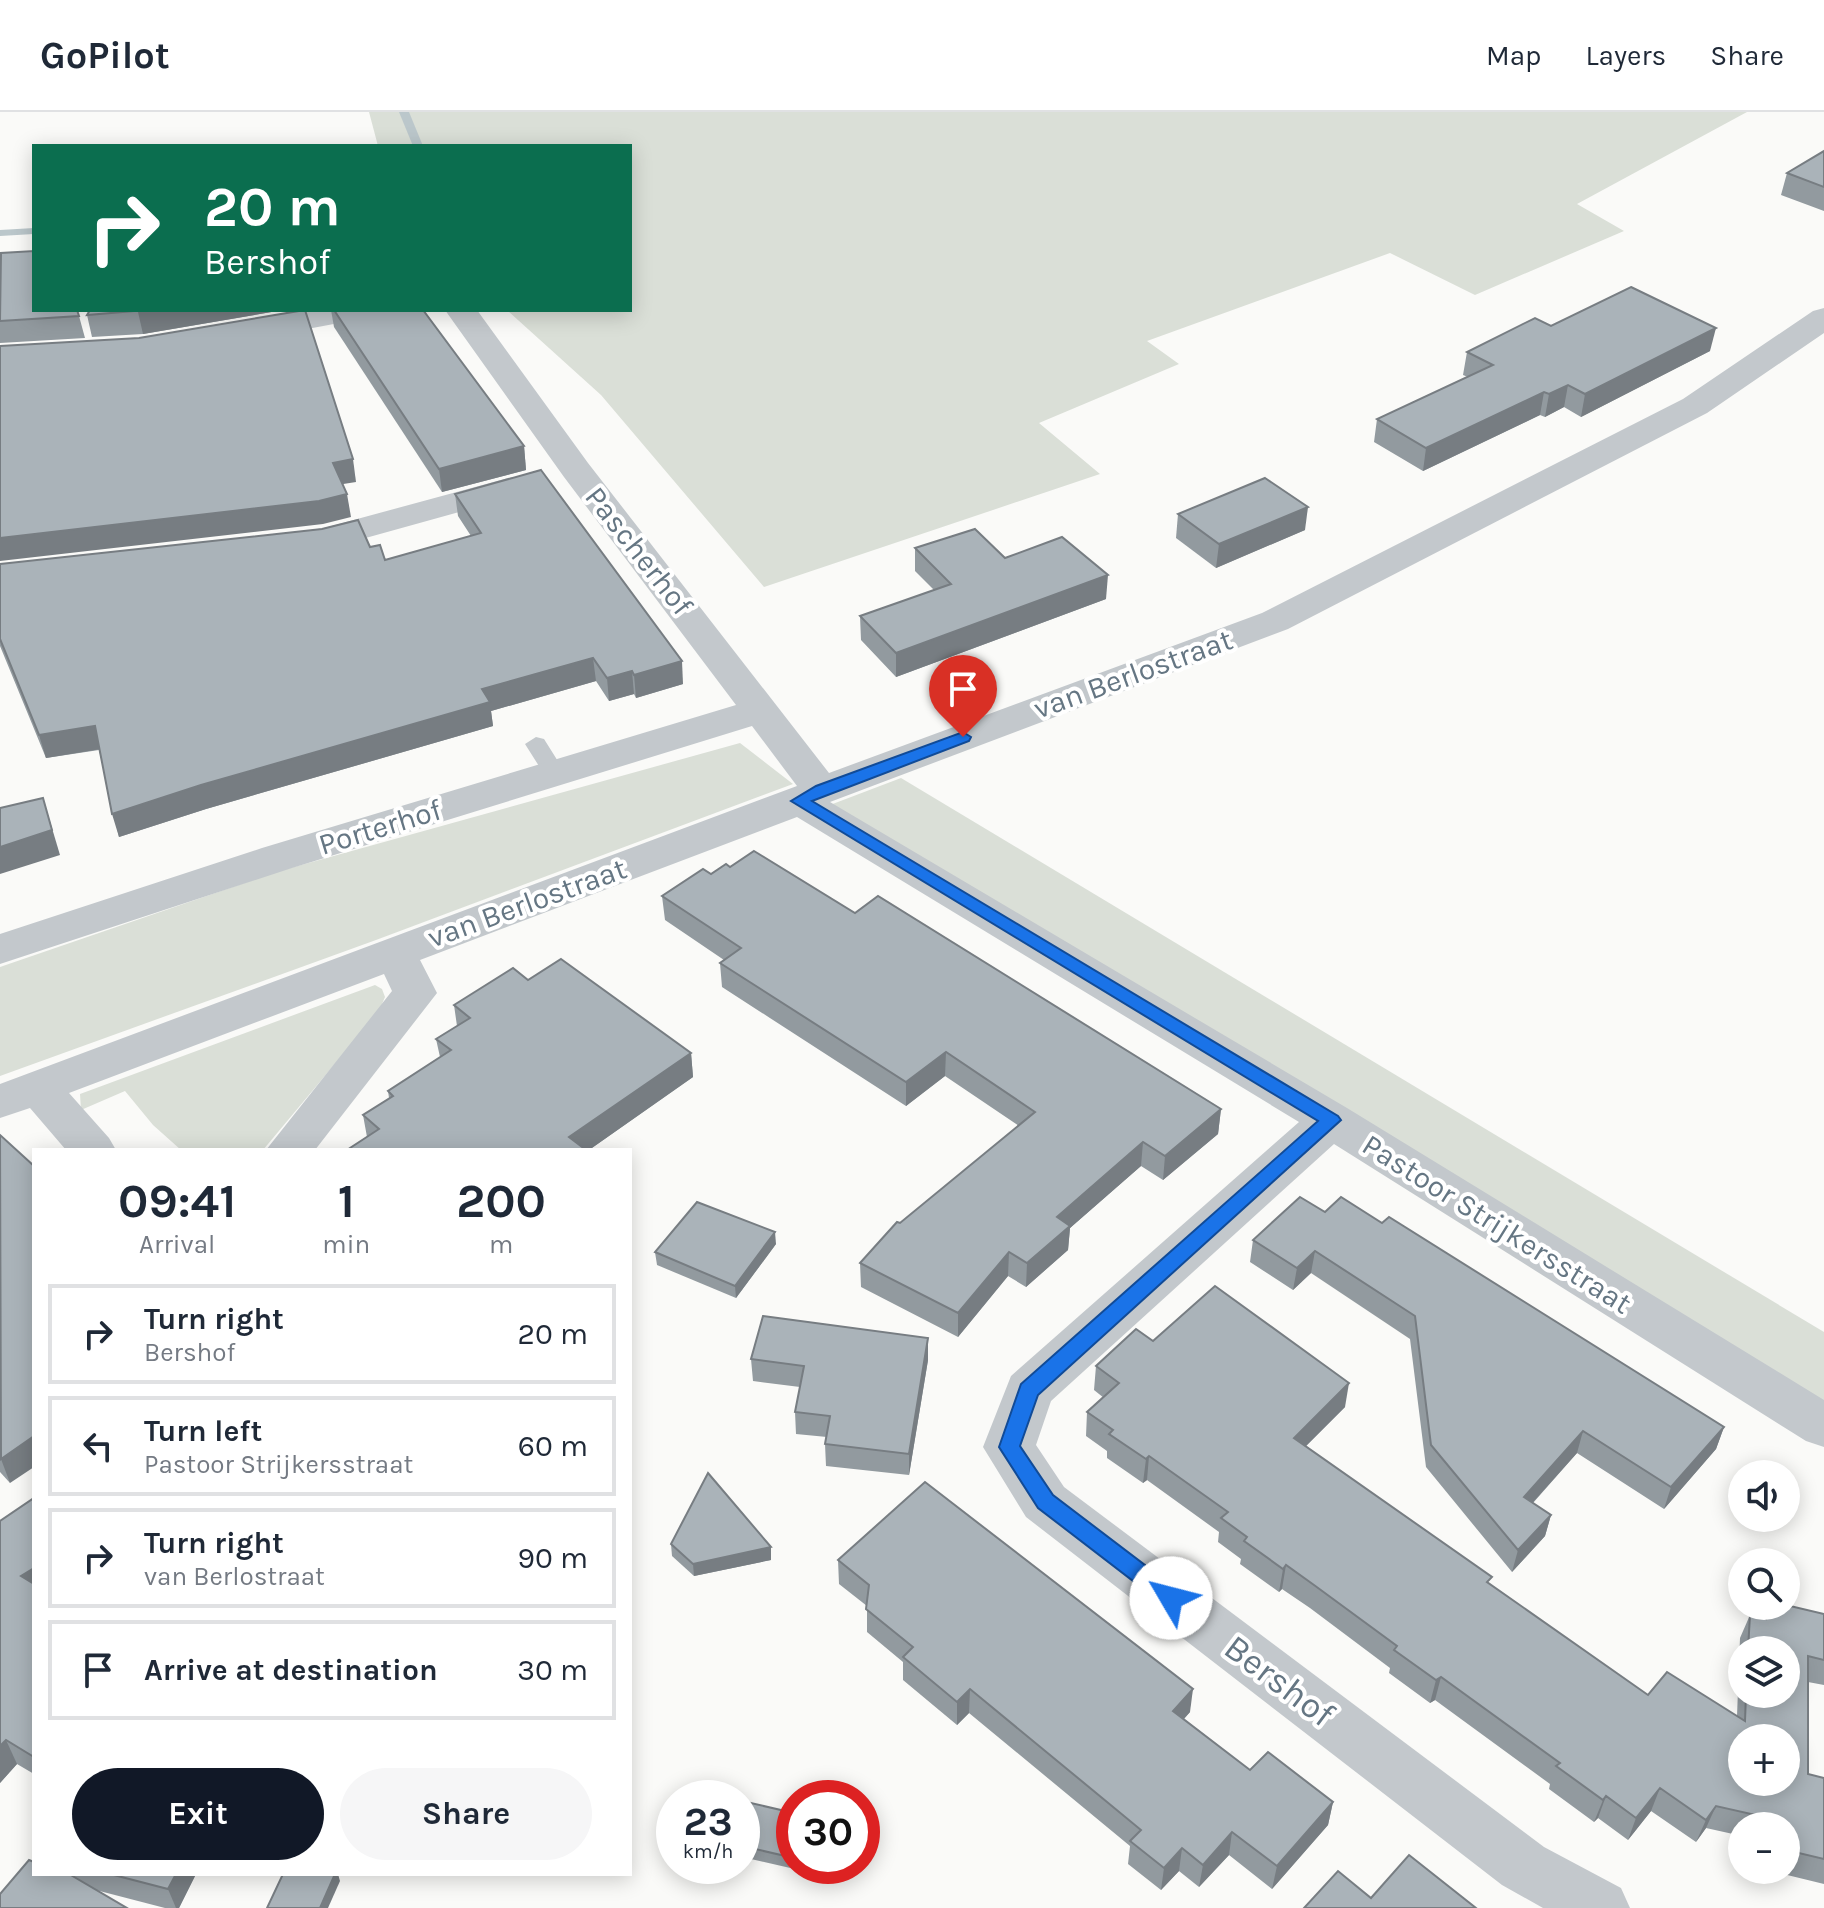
<!DOCTYPE html>
<meta charset="utf-8">
<style>
body{margin:0;font-family:Karla,sans-serif;background:#f6f6f7;color:#1f2937;height:100vh;display:flex;flex-direction:column;font-size:30px;white-space:nowrap}
*{box-sizing:border-box;margin:0}
p{font-size:26px;color:#747a83}
.icon{flex:none;width:44px;height:44px;fill:none;stroke:currentColor;stroke-width:2;stroke-linecap:round;stroke-linejoin:round}
.map{position:relative;flex:1;overflow:hidden}
.details{position:absolute;left:32px;top:1036px;width:600px;height:728px;display:flex;flex-direction:column;background:#fff;border-radius:0px;box-shadow:0 4px 20px #0003}
.details>*{flex:none}
.guide{position:absolute;left:32px;top:32px;width:600px;height:168px;border-radius:0px;box-shadow:0 4px 20px #0003;background:#0b6e4f;color:#fff;overflow:hidden}
.controls{position:absolute;left:1728px;top:1348px;display:grid;gap:16px}
.controls a{display:grid;place-items:center;width:72px;height:72px;border-radius:50%;background:#fff;box-shadow:0 4px 20px #0003;font-size:40px}
.speed{position:absolute;left:656px;top:1668px;display:flex;gap:16px;font-size:40px;font-weight:700;text-align:center}
.speed>*{display:grid;place-content:center;width:104px;height:104px;border-radius:50%;background:#fff;box-shadow:0 4px 20px #0003;line-height:1}
.speed small{font-size:20px;font-weight:400}
.speed .limit{border:12px solid #d22;background:#fff;color:#111}
.pin{position:absolute;display:grid;place-items:center;width:68px;height:68px;color:#fff;margin:-82px -34px;border-radius:50% 50% 50% 0;rotate:-45deg;box-shadow:0 0 8px #0007}
.pin .icon{rotate:45deg}
.me{position:absolute;width:88px;margin:-44px;rotate:307deg;stroke-linejoin:round;filter:drop-shadow(0 0 6px #0008)}
.turn{display:flex;align-items:center;gap:28px;height:168px;padding:0 40px;font-size:36px}
.turn .icon{width:104px;height:104px;stroke-width:2.5}
.turn b{display:block;font-size:56px;line-height:68px}
.eta{display:flex;justify-content:space-evenly;align-items:center;height:136px;text-align:center}
.eta b{font-size:48px;font-weight:700;line-height:56px}
.action{display:flex;gap:16px;margin-top:auto;padding:16px 40px}
.action a{flex:1;height:92px;border-radius:48px;background:#111827;color:#fff;font-size:32px;font-weight:700;line-height:92px;text-align:center}
.action a+a{background:#f6f6f7;color:#1f2937}
ul{padding:0;list-style:none}
li{display:flex;align-items:center;gap:24px;height:100px;margin:0 16px 12px;padding:0 24px;border:4px solid #e0e1e3;border-radius:0px}
li div{flex:1}
li b{display:block;font-size:30px}
li em{font-style:normal}
header{display:flex;align-items:center;gap:48px;box-sizing:border-box;height:112px;padding:0 40px;background:#fff;border-bottom:2px solid #e0e1e3}
header strong{font-size:38px}
nav{display:flex;gap:44px;margin-inline-start:auto;font-size:28px}
.map>svg:first-child{display:block}
.green{fill:#dadfd7}
.lines{fill:none;stroke-linecap:round;stroke-linejoin:round}
.stream{fill:#bbc7cb;fill-rule:evenodd}
.lane{fill:#c3c8cc;fill-rule:evenodd}
.street{fill:#c3c8cc;fill-rule:evenodd}
.wall{fill:#929a9f;fill-rule:evenodd}
.shaded-wall{fill:#777d82}
.building{fill:#aab3b9;stroke:#777d82;stroke-width:2;fill-rule:evenodd}
.route{fill:#1a73e8;stroke:#114b97;stroke-width:2}
.labels{text-anchor:middle;stroke-width:8;stroke-linejoin:round;paint-order:stroke}
.street-label{font-size:30px;fill:#657683;stroke:#fff}
.near-street-label{font-size:36px;fill:#657683;stroke:#fff}
</style>
<header>
<strong>GoPilot</strong>
<nav><a>Map</a><a>Layers</a><a>Share</a></nav>
</header>
<div class="map">
<svg width="1824" height="1796" viewBox="0 0 1824 1796">
<rect width="100%" height="100%" fill="#fafaf8"/>
<g class="green">
<polygon points="369,0 1747,0 1577,92 1624,119 1475,183 1390,141 1147,229 1179,252 1039,311 1100,362 764,475 601,283 507,198 630,198 630,34 378,34"/>
<polygon points="740,631 793,672 376,828 0,964 0,855 276,760"/>
<polygon points="901,666 1824,1220 1824,1298 830,693"/>
<polygon points="375,873 382,877 385,885 379,899 263,1038 181,1038 153,1013 125,979 81,998 80,982"/>
</g>
<g class="lines">
<g class="stream">
<polygon points="399,0 409,0 423,34 413,34"/>
<polygon points="34,116 34,122 0,124 0,118"/>
</g>
<polygon class="lane" points="536,625 544,627 566,662 563,667 547,667 544,662 525,632"/>
<g class="street">
<polygon points="1824,196 1824,221 1707,301 1288,517 830,690 1347,996 1824,1288 1824,1335 1806,1329 1334,1032 1051,1289 1036,1333 1064,1375 1544,1735 1621,1776 1630,1796 1543,1796 1502,1773 1026,1405 983,1335 1011,1264 1299,1010 797,705 420,848 437,881 315,1038 266,1038 392,879 384,862 69,981 109,1026 116,1038 66,1038 30,996 0,1006 0,972 797,674 752,614 292,756 0,852 0,822 262,736 736,593 564,365 445,198 477,198 588,351 829,661 1262,501 1683,287 1813,199"/>
<polygon points="304,198 371,198 366,205 355,208 249,228 238,225 233,218 238,211"/>
<polygon points="512,365 524,368 529,375 524,382 326,437 304,440 291,437 286,429 291,421 324,416"/>
</g>
</g>
<g class="wall">
<polygon points="1824,39 1824,99 1781,83 1787,61"/>
<polygon points="0,144 79,204 85,226 0,231"/>
<polygon points="90,198 283,198 143,222 92,225 87,203"/>
<polygon points="331,198 423,198 524,334 526,358 442,380 334,215"/>
<polygon points="1551,214 1710,239 1581,305 1564,295 1545,305 1540,303 1423,359 1374,330 1377,307 1468,265 1463,263 1467,240"/>
<polygon points="455,382 683,572 636,586 634,582 609,589 596,569 491,599 493,614 206,697 119,725 99,638 46,646 0,534 0,452 370,435 385,448 471,424 458,404"/>
<polygon points="1178,402 1305,418 1216,456 1176,426"/>
<polygon points="915,436 1005,446 1106,487 896,565 861,528 860,504 934,478 915,459"/>
<polygon points="730,755 855,801 1221,997 1218,1022 1163,1068 1141,1054 1070,1116 1068,1138 1026,1175 1008,1164 958,1225 861,1175 860,1151 900,1111 1019,1014 945,964 906,994 722,875 720,851 724,848 665,808 662,784"/>
<polygon points="528,868 691,941 693,965 589,1038 347,1038 367,1025 363,1003 389,986 388,979 440,945 436,927 457,914 454,893"/>
<polygon points="0,1023 10,1371 0,1360"/>
<polygon points="1325,1100 1382,1111 1724,1315 1716,1337 1664,1397 1577,1341 1533,1391 1551,1403 1545,1424 1512,1460 1426,1355 1410,1227 1311,1161 1293,1178 1250,1150 1253,1128"/>
<polygon points="776,1132 736,1186 657,1153 655,1140"/>
<polygon points="928,1226 928,1248 909,1363 826,1354 825,1332 827,1325 796,1322 795,1300 800,1275 753,1269 751,1247"/>
<path d="M1153,1229L1345,1295L1306,1334L1490,1472L1648,1583L1737,1604L1740,1526L1750,1503L1760,1505L1764,1494H1786L1824,1502V1573L1808,1570V1662L1824,1666V1772L1771,1759V1758H1786V1714H1742V1724L1706,1716L1696,1730L1651,1699L1628,1728L1598,1706L1594,1710L1549,1677L1550,1672L1435,1588L1430,1591L1389,1561L1390,1556L1310,1496L1282,1477L1279,1480L1240,1452L1241,1447L1218,1430L1219,1420L1147,1368L1143,1371L1107,1346V1339L1086,1324L1087,1300L1104,1286L1094,1278L1096,1254ZM1742,1538H1786V1582H1742Z"/>
<polygon points="34,1386 34,1662 17,1652 0,1671 0,1409"/>
<polygon points="671,1432 771,1448 694,1464 672,1444"/>
<polygon points="838,1448 1190,1600 1184,1607 1250,1658 1333,1690 1328,1713 1272,1777 1229,1743 1199,1775 1179,1759 1161,1778 1128,1752 1130,1734 969,1601 957,1613 903,1568 903,1550 867,1520 867,1494 839,1472"/>
<polygon points="742,1689 794,1701 794,1754 800,1754 799,1758 742,1745"/>
<polygon points="34,1762 196,1762 179,1796 165,1796"/>
</g>
<g class="shaded-wall">
<polygon points="146,198 283,198 143,222 138,200"/>
<polygon points="1716,216 1710,239 1581,305 1585,282"/>
<polygon points="1568,273 1564,295 1545,305 1549,282"/>
<polygon points="1544,280 1540,303 1423,359 1426,336"/>
<polygon points="524,334 526,358 442,380 439,357"/>
<polygon points="353,347 356,370 337,373 333,351"/>
<polygon points="347,382 351,405 323,412 0,449 0,426"/>
<polygon points="1308,395 1305,418 1216,456 1219,432"/>
<polygon points="1108,463 1106,487 896,565 896,541"/>
<polygon points="593,546 596,569 491,599 493,614 206,697 119,725 112,702 482,577"/>
<polygon points="682,549 683,572 636,586 634,563"/>
<polygon points="632,559 634,582 609,589 607,566"/>
<polygon points="95,614 101,637 46,646 39,623"/>
<polygon points="43,686 60,743 0,762 0,735"/>
<polygon points="946,940 945,964 906,994 906,970"/>
<polygon points="691,941 693,965 589,1038 571,1038 569,1025"/>
<polygon points="1221,997 1218,1022 1163,1068 1165,1044"/>
<polygon points="1143,1030 1141,1054 1070,1116 1068,1138 1026,1175 1027,1151 1057,1105"/>
<polygon points="775,1120 776,1132 736,1186 735,1174"/>
<polygon points="1315,1139 1311,1161 1293,1178 1297,1156"/>
<polygon points="1009,1140 1008,1164 958,1225 958,1201"/>
<polygon points="928,1226 928,1248 909,1363 909,1342"/>
<polygon points="1349,1271 1345,1295 1290,1350 1294,1326"/>
<polygon points="1724,1315 1716,1337 1664,1397 1671,1375"/>
<polygon points="1583,1319 1577,1341 1518,1407 1524,1385"/>
<polygon points="34,1324 34,1355 10,1371 1,1347"/>
<polygon points="1149,1344 1147,1368 1143,1371 1146,1347"/>
<polygon points="1551,1403 1545,1424 1512,1460 1518,1438"/>
<polygon points="771,1435 771,1448 694,1464 693,1452"/>
<polygon points="1286,1453 1282,1477 1279,1480 1283,1457"/>
<polygon points="34,1456 34,1488 21,1464"/>
<polygon points="1441,1565 1435,1588 1430,1591 1436,1568"/>
<polygon points="970,1577 969,1601 957,1613 957,1590"/>
<polygon points="1193,1577 1190,1600 1170,1622 1173,1599"/>
<polygon points="6,1628 17,1652 0,1671 0,1634"/>
<polygon points="1660,1676 1651,1699 1628,1728 1636,1706"/>
<polygon points="1606,1684 1598,1706 1594,1710 1603,1688"/>
<polygon points="1333,1690 1328,1713 1272,1777 1277,1754"/>
<polygon points="1716,1694 1706,1716 1696,1730 1706,1708"/>
<polygon points="1232,1720 1229,1743 1199,1775 1203,1753"/>
<polygon points="1182,1736 1179,1759 1161,1778 1164,1756"/>
<polygon points="176,1762 196,1762 179,1796 176,1796 168,1777"/>
<polygon points="335,1762 338,1762 340,1769 328,1796 320,1796"/>
</g>
<g class="building">
<polygon points="1824,39 1824,75 1787,61"/>
<polygon points="34,139 34,198 77,198 79,204 0,209 1,141"/>
<polygon points="1631,175 1716,216 1585,282 1568,273 1549,282 1544,280 1426,336 1377,307 1493,253 1467,240 1535,206 1551,214"/>
<polygon points="90,198 146,198 87,203"/>
<polygon points="305,198 353,347 333,351 347,382 319,389 0,426 0,234 139,226"/>
<polygon points="334,198 423,198 524,334 439,357"/>
<polygon points="541,358 682,549 634,563 632,559 607,566 593,546 482,577 490,590 201,673 112,702 95,614 39,623 0,527 0,452 322,417 358,408 370,435 380,433 385,448 481,421 455,382"/>
<polygon points="1265,366 1308,395 1219,432 1178,402"/>
<polygon points="975,417 1005,446 1062,425 1108,463 896,541 860,504 951,472 915,436"/>
<polygon points="43,686 52,718 0,735 0,696"/>
<polygon points="754,739 855,801 878,784 1221,997 1165,1044 1143,1030 1057,1105 1070,1114 1027,1151 1009,1140 958,1201 860,1151 897,1110 900,1111 1035,1000 946,940 906,970 720,851 741,836 662,784 703,757 711,762 726,752 730,755"/>
<polygon points="561,847 691,941 569,1025 586,1038 347,1038 379,1017 363,1003 393,984 388,979 451,938 436,927 470,906 454,893 513,856 528,868"/>
<polygon points="0,1023 34,1054 34,1324 1,1347"/>
<polygon points="1300,1085 1325,1100 1341,1085 1382,1111 1389,1105 1724,1315 1671,1375 1583,1319 1524,1385 1551,1403 1518,1438 1431,1333 1415,1204 1315,1139 1297,1156 1253,1128"/>
<polygon points="697,1090 775,1120 735,1174 655,1140"/>
<path d="M1215,1174L1349,1271L1294,1326L1492,1465L1487,1470L1648,1583L1667,1560L1745,1609L1746,1582H1786V1538H1748L1750,1503L1766,1507V1494L1786,1493L1824,1502V1548L1808,1544V1662L1824,1666V1747L1786,1738V1714H1782V1709L1716,1694L1706,1708L1660,1676L1636,1706L1606,1684L1603,1688L1556,1654L1560,1651L1441,1565L1436,1568L1394,1538L1397,1534L1314,1473L1286,1453L1283,1457L1244,1429L1247,1425L1221,1406L1228,1400L1149,1344L1146,1347L1109,1322L1113,1318L1087,1300L1119,1271L1096,1254L1136,1217L1153,1229ZM1742,1626H1786V1670H1742Z"/>
<polygon points="763,1204 928,1226 909,1342 825,1332 830,1304 795,1300 804,1254 751,1247"/>
<polygon points="708,1361 771,1435 693,1452 671,1432"/>
<polygon points="925,1370 1193,1577 1173,1599 1250,1658 1268,1640 1333,1690 1277,1754 1232,1720 1203,1753 1182,1736 1164,1756 1130,1729 1141,1718 970,1577 957,1590 903,1545 913,1535 866,1497 869,1473 838,1448"/>
<polygon points="34,1386 34,1456 21,1464 34,1472 34,1645 6,1628 0,1634 0,1409"/>
<polygon points="706,1681 729,1686 704,1686"/>
<polygon points="742,1689 794,1701 794,1746 742,1734"/>
<polygon points="1409,1743 1476,1796 1304,1796 1338,1759 1371,1786"/>
<polygon points="29,1748 34,1750 34,1762 69,1762 127,1796 0,1796 0,1782"/>
<polygon points="110,1762 176,1762 168,1777"/>
<polygon points="283,1762 335,1762 320,1796 267,1796"/>
</g>
<polygon class="route" points="963,620 971,625 969,629 812,689 1338,1004 1341,1008 1038,1283 1020,1334 1053,1383 1179,1479 1182,1486 1179,1492 1171,1495 1163,1492 1038,1396 999,1335 1021,1272 1318,1009 791,689 816,674"/>
<g class="labels">
<g class="street-label">
<text transform="translate(639 439) rotate(52)" y="10">Pascherhof</text>
<text transform="translate(1133 562) rotate(-20)" y="10">van Berlostraat</text>
<text transform="translate(380 715) rotate(-17)" y="10">Porterhof</text>
<text transform="translate(527 791) rotate(-20)" y="10">van Berlostraat</text>
<text transform="translate(1497 1112) rotate(32)" y="10">Pastoor Strijkersstraat</text>
</g>
<g class="near-street-label">
<text transform="translate(1280 1568) rotate(37)" y="13">Bershof</text>
</g>
</g>
</svg>
<div class="controls">
<a><svg class="icon" aria-label="sound" viewBox="0 0 24 24"><path d="M4 9h4l5-4v14l-5-4H4zM17 9q2 3 0 6"/></svg></a>
<a><svg class="icon" aria-label="search" viewBox="0 0 24 24"><circle cx="10" cy="10" r="6"/><path d="M15 15l6 6"/></svg></a>
<a><svg class="icon" aria-label="layers" viewBox="0 0 24 24"><path d="M12 4l9 5-9 5-9-5zM3 14l9 5 9-5"/></svg></a>
<a>+</a>
<a>−</a>
</div>
<div class="speed"><div>23<small>km/h</small></div><div class="limit">30</div></div>
<div class="pin" style="left:963px;top:625px;background:#d93025"><svg class="icon" aria-label="arrive" viewBox="0 0 24 24"><path d="M6 21V4h12l-3 4 3 4H6"/></svg></div>
<svg class="me" style="left:1171px;top:1486px" viewBox="-20 -20 40 40"><circle r="19" fill="#fff"/><path d="M0-13L10 11 0 6-10 11z" fill="#1a73e8"/></svg>
<div class="guide">
<div class="turn"><svg class="icon" aria-label="right" viewBox="0 0 24 24"><path d="M7 20v-9h11M14 6l5 5-5 5"/></svg><div><b>20 m</b>Bershof</div></div>
</div>
<section class="details">
<div class="eta">
<div><b>09:41</b><p>Arrival</p></div>
<div><b>1</b><p>min</p></div>
<div><b>200</b><p>m</p></div>
</div>
<ul>
<li><svg class="icon" aria-label="right" viewBox="0 0 24 24"><path d="M7 20v-9h11M14 6l5 5-5 5"/></svg><div><b>Turn right</b><p>Bershof</p></div><em>20 m</em></li>
<li><svg class="icon" aria-label="left" viewBox="0 0 24 24"><path d="M17 20v-9H6M10 6l-5 5 5 5"/></svg><div><b>Turn left</b><p>Pastoor Strijkersstraat</p></div><em>60 m</em></li>
<li><svg class="icon" aria-label="right" viewBox="0 0 24 24"><path d="M7 20v-9h11M14 6l5 5-5 5"/></svg><div><b>Turn right</b><p>van Berlostraat</p></div><em>90 m</em></li>
<li><svg class="icon" aria-label="arrive" viewBox="0 0 24 24"><path d="M6 21V4h12l-3 4 3 4H6"/></svg><div><b>Arrive at destination</b></div><em>30 m</em></li>
</ul>
<div class="action"><a>Exit</a><a>Share</a></div>
</section>
</div>
